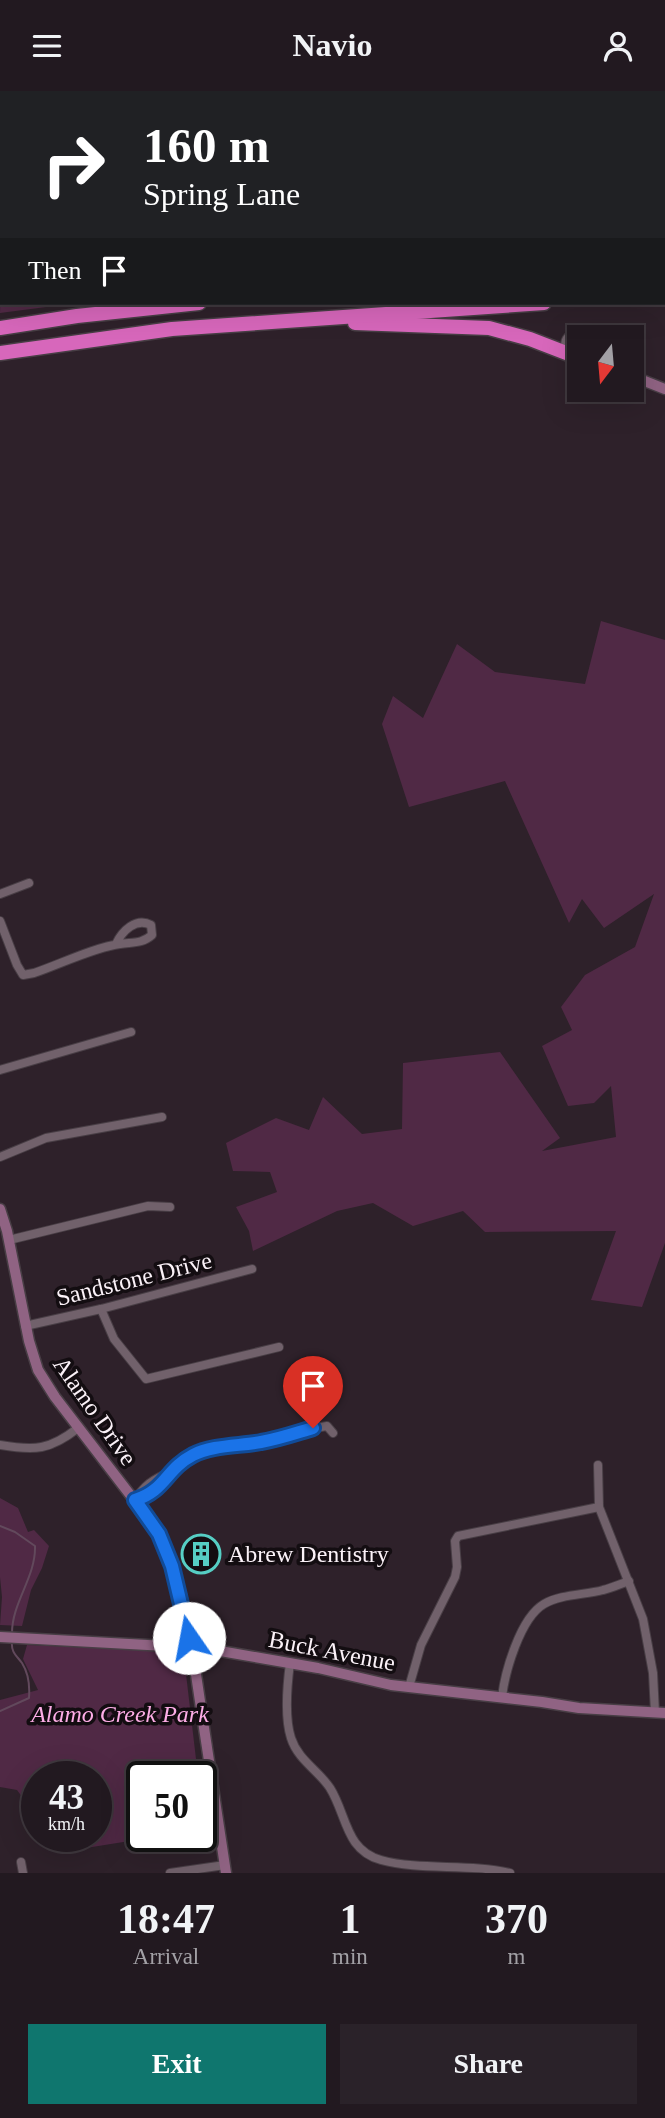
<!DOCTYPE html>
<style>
body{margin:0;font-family:Georgia,serif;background:#2a2229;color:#f1f3f6;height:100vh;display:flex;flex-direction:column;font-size:26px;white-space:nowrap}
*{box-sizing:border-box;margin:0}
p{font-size:23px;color:#a2a0a5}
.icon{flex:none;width:38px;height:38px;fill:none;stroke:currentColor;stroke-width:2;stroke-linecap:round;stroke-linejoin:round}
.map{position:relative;height:1782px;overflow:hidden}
.details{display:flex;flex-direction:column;background:#221920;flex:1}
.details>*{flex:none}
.top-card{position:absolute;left:0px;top:0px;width:665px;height:214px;box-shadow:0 7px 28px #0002,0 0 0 2px #3f383e;background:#202124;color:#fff;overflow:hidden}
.needle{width:46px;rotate:196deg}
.controls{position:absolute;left:567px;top:234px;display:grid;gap:14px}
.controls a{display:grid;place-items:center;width:77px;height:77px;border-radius:0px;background:#221920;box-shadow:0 7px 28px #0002,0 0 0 2px #3f383e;font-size:35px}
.speed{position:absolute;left:21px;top:1670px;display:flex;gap:14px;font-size:35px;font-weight:700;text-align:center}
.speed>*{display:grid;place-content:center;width:91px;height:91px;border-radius:50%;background:#221920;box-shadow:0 7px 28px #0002,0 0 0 2px #3f383e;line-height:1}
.speed small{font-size:18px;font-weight:400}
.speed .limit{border:4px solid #111;border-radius:10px;background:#fff;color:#111}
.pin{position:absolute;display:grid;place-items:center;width:60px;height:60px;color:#fff;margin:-72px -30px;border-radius:50% 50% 50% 0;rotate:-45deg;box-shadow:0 0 7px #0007}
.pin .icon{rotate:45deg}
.me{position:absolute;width:77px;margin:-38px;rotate:348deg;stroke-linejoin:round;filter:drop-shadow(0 0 5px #0008)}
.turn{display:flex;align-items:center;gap:24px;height:147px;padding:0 28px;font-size:32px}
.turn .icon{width:91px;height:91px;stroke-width:2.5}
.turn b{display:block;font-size:49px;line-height:60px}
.then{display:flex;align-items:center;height:66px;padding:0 28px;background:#0003;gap:14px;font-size:26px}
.eta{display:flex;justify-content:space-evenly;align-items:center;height:119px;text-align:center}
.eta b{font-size:42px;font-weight:800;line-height:49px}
.cta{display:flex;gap:14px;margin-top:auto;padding:14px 28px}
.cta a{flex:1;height:80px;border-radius:0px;background:#0f766e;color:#fff;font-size:28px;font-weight:800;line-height:80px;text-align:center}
.cta a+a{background:#2a2229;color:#f1f3f6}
header{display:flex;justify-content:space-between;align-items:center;height:91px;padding:0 28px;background:#221920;font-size:32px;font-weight:800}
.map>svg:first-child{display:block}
.green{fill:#502945}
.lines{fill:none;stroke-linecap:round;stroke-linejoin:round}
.stream{stroke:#62495c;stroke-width:2}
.street-casing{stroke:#483e45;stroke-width:10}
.secondary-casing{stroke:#483e45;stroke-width:13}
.highway-casing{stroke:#483e45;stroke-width:17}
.street{stroke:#71616b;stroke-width:8}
.secondary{stroke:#906383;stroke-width:10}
.highway{stroke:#d767bb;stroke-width:14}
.route-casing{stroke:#114b97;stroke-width:18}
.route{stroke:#1a73e8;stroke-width:12}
.labels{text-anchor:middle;stroke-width:7;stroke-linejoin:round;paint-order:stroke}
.street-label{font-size:24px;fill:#fbf2f8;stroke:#130d11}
.poi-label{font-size:24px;fill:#fbf2f8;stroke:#130d11;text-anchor:start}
.park-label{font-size:24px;font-style:italic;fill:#fdade6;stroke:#130d11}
</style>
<header><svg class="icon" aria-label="menu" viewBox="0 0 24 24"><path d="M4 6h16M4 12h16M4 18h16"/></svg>Navio<svg class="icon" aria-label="person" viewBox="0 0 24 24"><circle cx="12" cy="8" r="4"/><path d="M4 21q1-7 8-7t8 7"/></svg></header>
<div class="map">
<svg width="665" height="1782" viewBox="0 0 665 1782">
<rect width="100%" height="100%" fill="#2e212a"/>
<g class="green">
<polygon points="0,0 665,0 665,153 663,154 663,2 2,2 2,128"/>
<polygon points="2,162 2,212 77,212 0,222"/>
<polygon points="601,530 665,549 665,1152 642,1216 591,1209 616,1140 485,1141 463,1120 413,1135 373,1112 337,1120 253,1160 249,1140 236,1116 277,1101 270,1081 233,1080 226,1052 276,1027 309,1039 323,1006 362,1043 402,1038 403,972 500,961 560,1047 542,1060 616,1046 611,995 594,1012 568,1015 542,955 572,939 561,916 585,884 635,856 654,803 604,837 582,808 569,832 505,690 409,716 382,633 393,605 423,627 457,553 495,581 585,593"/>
<polygon points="0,1407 18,1417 28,1441 34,1439 49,1455 42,1477 31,1499 22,1535 0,1534 2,1506 0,1486"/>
<polygon points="27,1554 181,1561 184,1566 198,1685 142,1685 142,1745 161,1745 67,1760 53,1745 96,1745 96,1685 37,1685 37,1726 17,1699 0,1696 0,1609 38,1599 23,1568"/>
</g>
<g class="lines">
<g class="stream">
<polyline points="0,91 2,90"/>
<polyline points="663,124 665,123"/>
<path d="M0,1435L15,1441L35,1455C36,1486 12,1511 12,1542"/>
<path d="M0,1620L29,1607C30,1594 29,1583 22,1572C16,1564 11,1561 12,1551"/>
</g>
<defs>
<g id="street">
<path d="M569,261C562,253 565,246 575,241L585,247"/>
<polyline points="0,803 29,792"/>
<path d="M0,830L17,874L23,884L34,882C58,874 95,856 120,853C132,851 142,853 152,844L151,834C136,826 122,840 116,853"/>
<polyline points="0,979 131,941"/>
<polyline points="0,1066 46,1047 162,1026"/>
<polyline points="9,1149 148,1115 170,1116"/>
<polyline points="101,1218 114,1248 146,1288 279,1256"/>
<polyline points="25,1235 101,1218 252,1178"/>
<path d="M0,1354C35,1360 50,1359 78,1337"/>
<polyline points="598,1374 599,1416 643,1528 653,1582 655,1622"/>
<path d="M135,1409C164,1400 168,1377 193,1363C213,1353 242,1355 263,1351C285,1346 305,1338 327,1335L333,1342"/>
<path d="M135,1409C144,1395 153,1388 169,1382"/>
<path d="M290,1572C287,1595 284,1625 291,1647C298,1669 318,1679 330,1697C347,1724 345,1759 381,1769C420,1780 469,1772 510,1782"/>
<polyline points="409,1596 421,1554 455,1486 457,1476 455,1450 458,1445 599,1416"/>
<path d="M502,1606C505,1581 520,1527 544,1513C561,1503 585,1504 603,1499C612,1497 620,1493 629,1490"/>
<polyline points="21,1771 23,1782"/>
<polyline points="170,1782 225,1774"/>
</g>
<g id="secondary">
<polyline points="632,285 665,298"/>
<path d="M0,1118L7,1140L29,1250L38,1279L55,1306L151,1431C184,1482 192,1558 201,1617C209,1672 218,1727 226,1782"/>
<polyline points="0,1546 203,1557 318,1577 391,1594 542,1611 579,1617 665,1622"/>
</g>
<g id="highway">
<polyline points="663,169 665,168"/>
<polyline points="663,194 665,194"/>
<polyline points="355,232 489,237 530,248 574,265"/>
<polyline points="0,237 77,225 199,212"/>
<polyline points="0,262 172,238 544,212"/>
</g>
</defs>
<use href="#street" class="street-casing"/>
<use href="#secondary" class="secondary-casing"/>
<use href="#highway" class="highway-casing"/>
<use href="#street" class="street"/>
<use href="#secondary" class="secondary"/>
<use href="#highway" class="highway"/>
</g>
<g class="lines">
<defs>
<path id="route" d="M189,1547L172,1475L159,1443L135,1409C165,1400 166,1378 193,1364C212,1354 240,1355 261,1351C279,1348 296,1342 313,1337"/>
</defs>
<use href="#route" class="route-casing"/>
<use href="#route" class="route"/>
</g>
<defs>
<symbol id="building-ring" viewBox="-11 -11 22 22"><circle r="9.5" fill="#130d11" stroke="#56cec4" stroke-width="1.5"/><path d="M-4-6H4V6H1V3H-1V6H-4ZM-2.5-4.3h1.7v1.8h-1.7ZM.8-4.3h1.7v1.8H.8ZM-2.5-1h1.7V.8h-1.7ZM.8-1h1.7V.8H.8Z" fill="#56cec4"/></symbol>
</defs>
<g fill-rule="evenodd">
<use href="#building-ring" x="179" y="1441" width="44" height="44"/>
</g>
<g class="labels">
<g class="street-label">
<text transform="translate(134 1188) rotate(-14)" y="8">Sandstone Drive</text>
<text transform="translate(95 1320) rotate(55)" y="8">Alamo Drive</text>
<text transform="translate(332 1560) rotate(11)" y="8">Buck Avenue</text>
</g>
<g class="poi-label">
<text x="228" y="1471">Abrew Dentistry</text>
</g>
<g class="park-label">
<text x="120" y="1631">Alamo Creek Park</text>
</g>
</g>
</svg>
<div class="controls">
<a><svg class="needle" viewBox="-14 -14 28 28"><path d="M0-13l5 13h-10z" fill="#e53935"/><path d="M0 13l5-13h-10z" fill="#a2a0a5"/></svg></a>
</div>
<div class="speed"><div>43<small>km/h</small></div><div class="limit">50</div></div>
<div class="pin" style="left:313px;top:1337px;background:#d93025"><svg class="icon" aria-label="arrive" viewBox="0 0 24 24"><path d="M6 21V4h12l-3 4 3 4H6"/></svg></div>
<svg class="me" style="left:189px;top:1547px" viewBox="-20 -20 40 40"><circle r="19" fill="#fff"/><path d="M0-13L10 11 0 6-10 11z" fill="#1a73e8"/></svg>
<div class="top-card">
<div class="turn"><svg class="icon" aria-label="right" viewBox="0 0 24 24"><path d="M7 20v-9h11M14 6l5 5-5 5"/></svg><div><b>160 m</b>Spring Lane</div></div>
<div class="then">Then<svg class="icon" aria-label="arrive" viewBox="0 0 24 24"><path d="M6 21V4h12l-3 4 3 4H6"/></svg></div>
</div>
</div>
<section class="details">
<div class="eta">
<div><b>18:47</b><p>Arrival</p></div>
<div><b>1</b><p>min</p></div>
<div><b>370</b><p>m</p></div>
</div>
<div class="cta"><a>Exit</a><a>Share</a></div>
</section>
